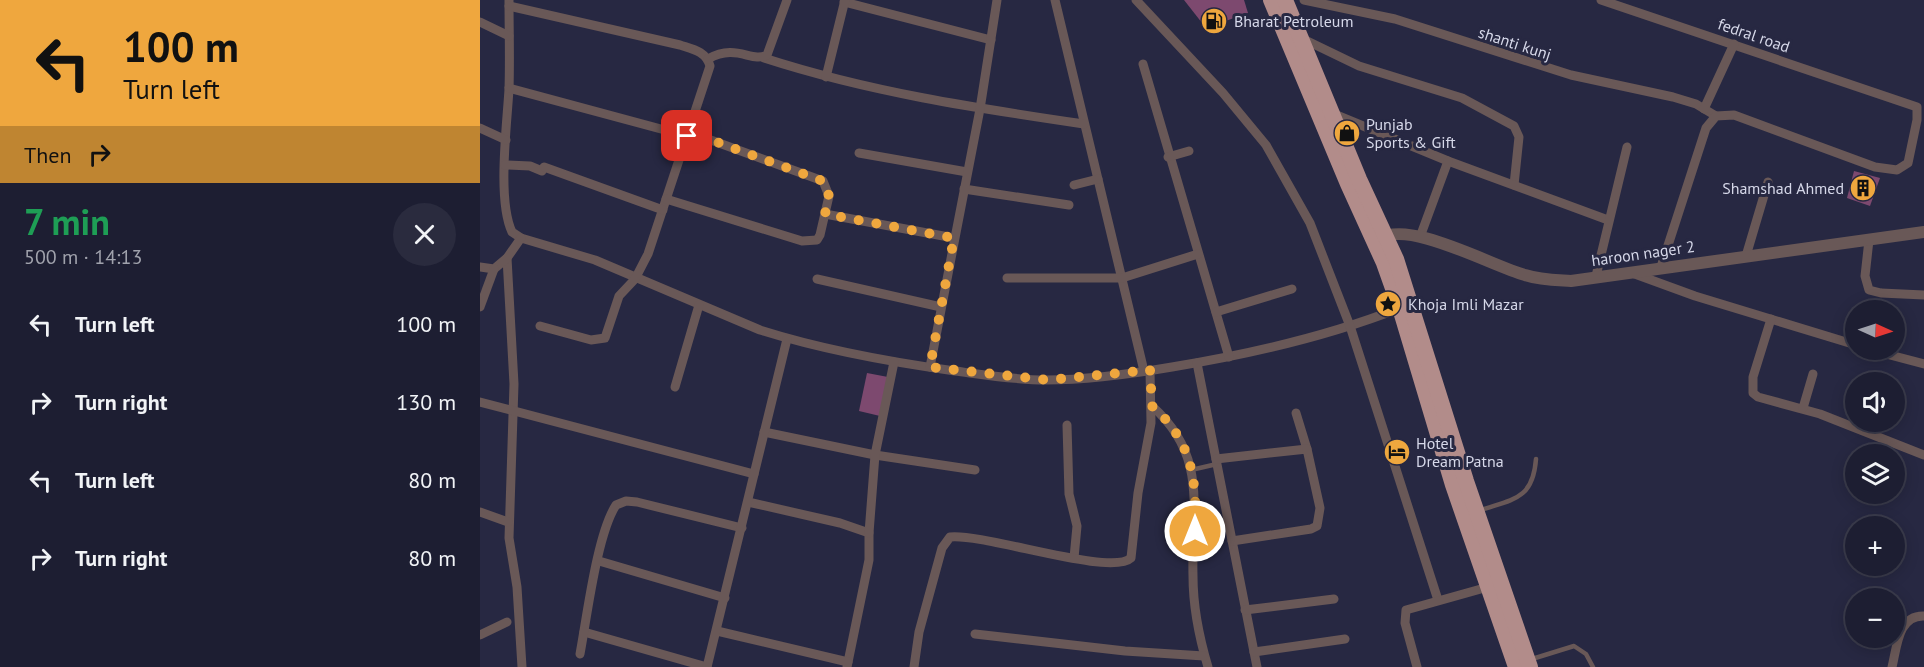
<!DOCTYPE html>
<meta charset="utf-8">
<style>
body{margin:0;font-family:"PT Sans",sans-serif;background:#2a2b3e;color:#f1f3f6;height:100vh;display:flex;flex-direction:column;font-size:22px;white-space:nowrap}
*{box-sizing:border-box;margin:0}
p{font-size:20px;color:#a0a2ac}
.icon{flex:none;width:33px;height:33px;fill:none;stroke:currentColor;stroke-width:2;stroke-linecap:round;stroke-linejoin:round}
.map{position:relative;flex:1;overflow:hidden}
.drawer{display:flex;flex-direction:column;background:#1d1e32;width:480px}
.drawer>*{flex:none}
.hud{background:#efa73e;color:#111;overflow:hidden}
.needle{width:39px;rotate:93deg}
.buttons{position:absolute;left:1365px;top:300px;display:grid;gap:12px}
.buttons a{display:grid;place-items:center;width:60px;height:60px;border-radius:50%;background:#1d1e32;box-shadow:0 3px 15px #0003,0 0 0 2px #3b3c4d;font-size:30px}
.pin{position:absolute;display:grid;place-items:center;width:51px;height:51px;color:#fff;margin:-26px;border-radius:12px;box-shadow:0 3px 9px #0006}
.me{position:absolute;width:66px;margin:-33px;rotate:0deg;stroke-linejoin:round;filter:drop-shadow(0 0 4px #0008)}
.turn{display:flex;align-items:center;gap:21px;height:126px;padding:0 24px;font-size:27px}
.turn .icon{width:78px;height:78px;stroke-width:2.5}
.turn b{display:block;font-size:42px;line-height:51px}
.then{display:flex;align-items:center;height:57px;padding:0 24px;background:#0003;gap:12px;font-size:22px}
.round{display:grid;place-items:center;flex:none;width:63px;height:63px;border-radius:32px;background:#2a2b3e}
.overview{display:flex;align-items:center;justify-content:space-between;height:102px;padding:0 24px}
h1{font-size:36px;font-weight:800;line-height:45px;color:#1e9e55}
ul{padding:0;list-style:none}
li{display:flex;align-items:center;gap:18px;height:78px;padding:0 24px}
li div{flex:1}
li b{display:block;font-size:22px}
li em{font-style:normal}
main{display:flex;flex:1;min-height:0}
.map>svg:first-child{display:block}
.building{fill:#7d496f}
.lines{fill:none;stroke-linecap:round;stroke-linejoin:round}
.service{stroke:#695857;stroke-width:4.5}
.minor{stroke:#695857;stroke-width:9}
.tertiary{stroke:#695857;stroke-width:12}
.trunk{stroke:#b28c8a;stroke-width:16}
.route{stroke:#efa73e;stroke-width:10;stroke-dasharray:0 18}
.labels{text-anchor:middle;stroke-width:6;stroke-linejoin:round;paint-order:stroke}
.poi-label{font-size:16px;fill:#d6d8e9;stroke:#272842;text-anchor:start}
.street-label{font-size:16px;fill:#d6d8e9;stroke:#272842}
</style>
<main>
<section class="drawer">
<div class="hud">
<div class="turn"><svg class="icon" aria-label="left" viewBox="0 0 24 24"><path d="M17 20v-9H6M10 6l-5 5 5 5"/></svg><div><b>100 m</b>Turn left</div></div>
<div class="then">Then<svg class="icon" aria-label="right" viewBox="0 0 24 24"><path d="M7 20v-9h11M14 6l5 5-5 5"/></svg></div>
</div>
<div class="overview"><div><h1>7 min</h1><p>500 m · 14:13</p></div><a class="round"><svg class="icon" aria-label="close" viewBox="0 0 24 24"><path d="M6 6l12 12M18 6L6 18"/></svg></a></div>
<ul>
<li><svg class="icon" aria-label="left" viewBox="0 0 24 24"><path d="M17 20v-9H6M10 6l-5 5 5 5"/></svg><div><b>Turn left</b></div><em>100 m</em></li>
<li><svg class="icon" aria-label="right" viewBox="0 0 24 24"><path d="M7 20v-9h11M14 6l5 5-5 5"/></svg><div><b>Turn right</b></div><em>130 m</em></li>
<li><svg class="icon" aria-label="left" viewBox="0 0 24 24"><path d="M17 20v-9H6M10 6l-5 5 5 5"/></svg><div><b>Turn left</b></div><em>80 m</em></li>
<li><svg class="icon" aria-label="right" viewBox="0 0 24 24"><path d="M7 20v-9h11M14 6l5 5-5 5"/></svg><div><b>Turn right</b></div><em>80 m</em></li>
</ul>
</section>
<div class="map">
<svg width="1444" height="667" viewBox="0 0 1444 667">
<rect width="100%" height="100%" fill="#272842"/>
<g class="building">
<polygon points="704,0 764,0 768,13 726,28"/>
<polygon points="1374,171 1400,178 1390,206 1367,198"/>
<polygon points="387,373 408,377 400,416 379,411"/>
</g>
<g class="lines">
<g class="service">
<polyline points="711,470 737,464"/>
<path d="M1001,510C1034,499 1053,499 1056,459"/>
<polyline points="1052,659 1094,646 1106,654 1113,667"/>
</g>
<g class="minor">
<path d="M29,0C29,30 30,59 29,89C27,125 17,200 32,232L41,238L115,260L280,330C343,350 410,362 475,371C505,375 535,380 566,380C608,380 651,374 692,367C771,354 846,337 920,308"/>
<polyline points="575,0 664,371"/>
<polyline points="656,0 743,93 786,145 830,223 870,326 958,600"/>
<polyline points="824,0 915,19 1091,75 1193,97 1216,104 1236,116"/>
<polyline points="1121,0 1437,107 1437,120 1428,163 1417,170 1395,167 1254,115 1236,116 1226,128 1181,267"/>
<polyline points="364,2 511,40"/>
<path d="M29,6L200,45C212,49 226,51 230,66L168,254L155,279L139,296L125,338L111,340L60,326"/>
<polyline points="0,22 29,36"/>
<polyline points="821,38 879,66 982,98 1034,126 1039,137 1034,185"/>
<path d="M284,58C389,92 495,108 604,124"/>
<path d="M228,59C257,43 271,63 287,55L307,0"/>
<polyline points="663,64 749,357"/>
<polyline points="346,77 365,0"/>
<polyline points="29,88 207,136"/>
<polyline points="1224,109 1254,44"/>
<polyline points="854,114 968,161 1128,220"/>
<polyline points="0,128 26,140"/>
<polyline points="379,153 487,172"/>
<polyline points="688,157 709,151"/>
<polyline points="25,165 50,166 62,171"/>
<polyline points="64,167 183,210"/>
<polyline points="594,185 618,179"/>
<polyline points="484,189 589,205"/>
<polyline points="186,199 322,241 337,240 340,235 349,196 343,181 209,132"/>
<polyline points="345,214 474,238"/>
<polyline points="940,237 968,161"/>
<polyline points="1389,240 1385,276 1389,290 1401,293 1444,295"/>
<polyline points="1266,256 1288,182"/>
<polyline points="27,258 34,384 29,538 37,587 42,667"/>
<polyline points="0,267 14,269 27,258 41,238"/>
<polyline points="1152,273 1215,296 1376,345"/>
<polyline points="1116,276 1147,147"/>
<polyline points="527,278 642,278 718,254"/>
<polyline points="337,279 461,307"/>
<polyline points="0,307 14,269"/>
<polyline points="736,312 812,289"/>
<polyline points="1291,319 1273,377 1273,393 1278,397 1340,414 1444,455"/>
<polyline points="1391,350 1444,364"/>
<polyline points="717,363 777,667"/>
<polyline points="450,367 500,109 517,0"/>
<polyline points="195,387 219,305"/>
<polyline points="0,402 274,474"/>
<path d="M672,406C729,457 711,509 713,576C713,608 719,637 728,667"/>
<polyline points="1323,408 1333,374"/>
<polyline points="816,413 827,449"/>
<polyline points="587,425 589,494 597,526 594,558"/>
<polyline points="284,432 395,455 495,470"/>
<polyline points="736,459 827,449 840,508 837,526 831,529 752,541"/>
<polyline points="268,502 360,523 389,533 389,560 367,667"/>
<polyline points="0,512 28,522"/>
<polyline points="389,533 395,455 414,362"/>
<polyline points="119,561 245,598"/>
<polyline points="765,610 854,599"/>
<polyline points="237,631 368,662"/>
<polyline points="104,632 227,667"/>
<polyline points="495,634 645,651 724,656"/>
<polyline points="0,635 27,622"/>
<polyline points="774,652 865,639"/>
<path d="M100,654C107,617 117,534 136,505L146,501L157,502L262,528"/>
<polyline points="227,667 307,339"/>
<path d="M434,667L439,632L462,548L470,537C504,533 631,577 651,558L658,493L671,423L670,370"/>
<polyline points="937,667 925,623 926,610 1008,587"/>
<path d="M1412,667C1417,647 1418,615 1444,616"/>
</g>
<path class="tertiary" d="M900,239C928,219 1012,266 1045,275C1060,280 1075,280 1091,281L1444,232"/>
<g class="trunk">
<polyline points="791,0 868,184 904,263 920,308 973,485 1036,667"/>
<polyline points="805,0 879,179 916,259 986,481 1050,667"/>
</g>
</g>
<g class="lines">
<path class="route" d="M207,136L209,132L343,181L349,196L345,214L474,238L450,367L567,380L670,370L672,406C712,441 717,479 715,531"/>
</g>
<defs>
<symbol id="fuel-disc" viewBox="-11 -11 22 22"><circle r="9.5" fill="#efa73e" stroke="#272842"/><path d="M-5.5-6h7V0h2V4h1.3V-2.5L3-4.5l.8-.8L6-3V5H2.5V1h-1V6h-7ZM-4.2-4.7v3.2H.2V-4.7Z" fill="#111"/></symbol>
<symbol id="shop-disc" viewBox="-11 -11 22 22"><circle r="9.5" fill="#efa73e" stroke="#272842"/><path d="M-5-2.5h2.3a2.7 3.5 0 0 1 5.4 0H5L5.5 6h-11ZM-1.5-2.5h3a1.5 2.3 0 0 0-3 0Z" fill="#111"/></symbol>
<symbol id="building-disc" viewBox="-11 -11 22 22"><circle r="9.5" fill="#efa73e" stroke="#272842"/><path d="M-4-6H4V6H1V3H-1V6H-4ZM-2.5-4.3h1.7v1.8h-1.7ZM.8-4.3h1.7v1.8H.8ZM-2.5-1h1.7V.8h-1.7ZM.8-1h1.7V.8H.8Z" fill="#111"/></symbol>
<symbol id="sight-disc" viewBox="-11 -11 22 22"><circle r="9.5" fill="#efa73e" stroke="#272842"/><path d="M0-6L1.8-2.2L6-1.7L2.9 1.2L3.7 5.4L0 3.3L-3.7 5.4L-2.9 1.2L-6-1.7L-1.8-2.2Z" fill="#111"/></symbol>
<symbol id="hotel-disc" viewBox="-11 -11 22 22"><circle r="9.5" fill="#efa73e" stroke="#272842"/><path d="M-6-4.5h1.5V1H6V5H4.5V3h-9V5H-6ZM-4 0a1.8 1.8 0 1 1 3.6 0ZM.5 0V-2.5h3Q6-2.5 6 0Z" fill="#111"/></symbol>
</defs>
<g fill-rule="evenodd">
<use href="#fuel-disc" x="719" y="6" width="30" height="30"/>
<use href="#shop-disc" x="852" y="118" width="30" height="30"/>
<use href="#building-disc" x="1368" y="173" width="30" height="30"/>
<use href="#sight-disc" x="893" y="289" width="30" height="30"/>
<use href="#hotel-disc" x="902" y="437" width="30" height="30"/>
</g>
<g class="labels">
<g class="poi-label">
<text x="754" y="27">Bharat Petroleum</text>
<text x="886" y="130">Punjab<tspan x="886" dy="18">Sports &amp; Gift</tspan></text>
<text x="1364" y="194" text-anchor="end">Shamshad Ahmed</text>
<text x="928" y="310">Khoja Imli Mazar</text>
<text x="936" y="449">Hotel<tspan x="936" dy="18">Dream Patna</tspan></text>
</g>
<g class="street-label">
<text transform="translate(1274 35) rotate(19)" y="6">fedral road</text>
<text transform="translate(1035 43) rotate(18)" y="6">shanti kunj</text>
<text transform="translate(1163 253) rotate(-8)" y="6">haroon nager 2</text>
</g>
</g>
</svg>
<div class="buttons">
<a><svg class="needle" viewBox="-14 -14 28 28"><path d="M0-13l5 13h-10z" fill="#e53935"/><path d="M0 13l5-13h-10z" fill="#a0a2ac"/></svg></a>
<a><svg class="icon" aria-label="sound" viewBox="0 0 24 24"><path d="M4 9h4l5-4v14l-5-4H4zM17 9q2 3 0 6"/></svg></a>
<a><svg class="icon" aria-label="layers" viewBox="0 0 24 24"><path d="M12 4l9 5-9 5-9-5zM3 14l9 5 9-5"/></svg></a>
<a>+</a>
<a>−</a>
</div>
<div class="pin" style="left:207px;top:136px;background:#d93025"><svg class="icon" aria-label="arrive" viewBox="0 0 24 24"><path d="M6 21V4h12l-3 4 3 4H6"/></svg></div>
<svg class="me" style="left:715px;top:531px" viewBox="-20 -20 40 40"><circle r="17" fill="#efa73e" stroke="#fff" stroke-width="3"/><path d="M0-11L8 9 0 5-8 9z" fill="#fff"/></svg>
</div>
</main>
